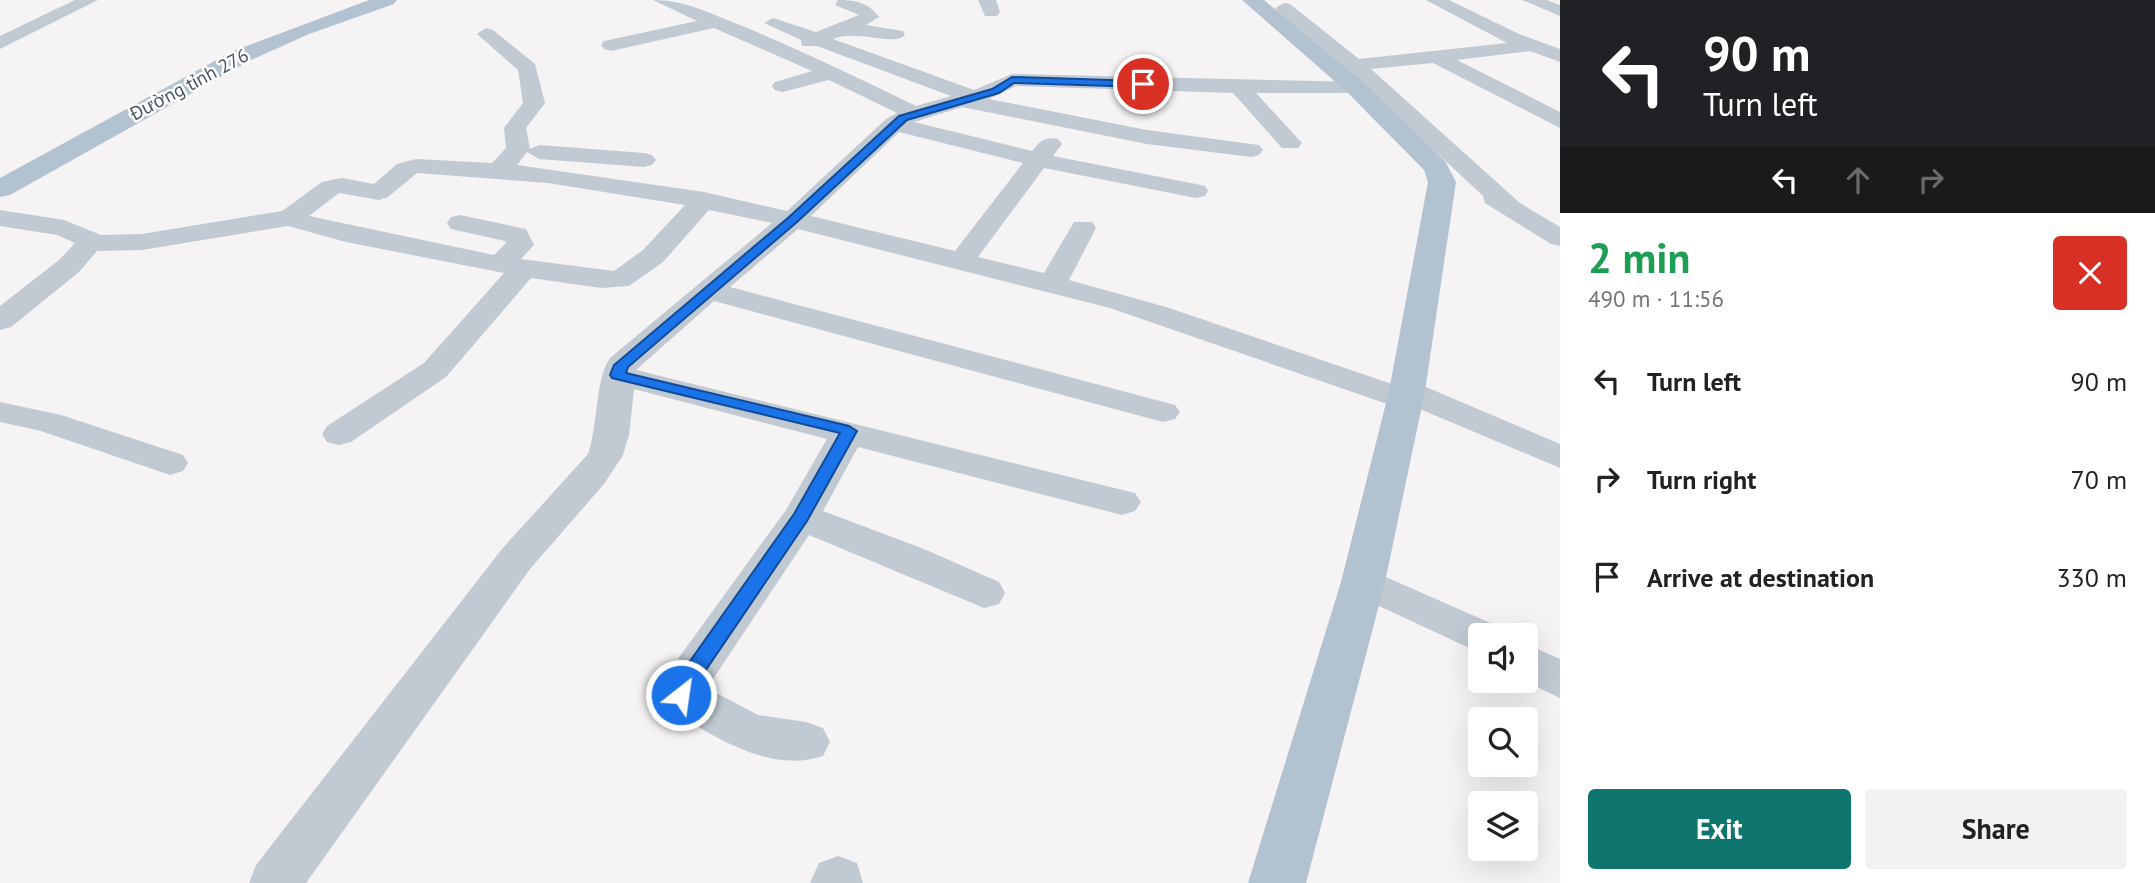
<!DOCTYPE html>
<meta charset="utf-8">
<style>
body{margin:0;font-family:"PT Sans",sans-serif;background:#f2f2f2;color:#222;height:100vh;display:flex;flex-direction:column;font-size:26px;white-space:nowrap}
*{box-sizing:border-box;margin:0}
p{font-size:23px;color:#767676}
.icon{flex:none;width:38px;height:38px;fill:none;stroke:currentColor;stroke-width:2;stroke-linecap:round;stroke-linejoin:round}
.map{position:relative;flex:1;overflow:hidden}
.panel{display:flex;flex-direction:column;background:#fff;width:595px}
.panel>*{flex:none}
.hud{background:#202124;color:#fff;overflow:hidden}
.fabs{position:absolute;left:1468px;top:623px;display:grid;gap:14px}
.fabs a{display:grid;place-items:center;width:70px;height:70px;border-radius:7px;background:#fff;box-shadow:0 7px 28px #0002;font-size:35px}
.pin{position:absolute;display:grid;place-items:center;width:60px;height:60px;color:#fff;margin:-30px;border:4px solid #fff;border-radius:50%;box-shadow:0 2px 7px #0007}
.me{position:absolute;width:77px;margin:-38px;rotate:30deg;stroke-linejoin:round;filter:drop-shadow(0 0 5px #0008)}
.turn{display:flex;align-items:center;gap:24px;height:147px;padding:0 28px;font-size:32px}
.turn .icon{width:91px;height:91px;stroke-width:2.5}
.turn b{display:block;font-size:49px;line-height:60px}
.lanes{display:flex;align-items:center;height:66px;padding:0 28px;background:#0003;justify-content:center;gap:35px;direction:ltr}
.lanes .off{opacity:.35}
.round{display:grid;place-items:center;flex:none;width:74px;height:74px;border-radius:7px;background:#f2f2f2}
.overview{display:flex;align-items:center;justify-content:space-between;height:119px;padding:0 28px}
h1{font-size:42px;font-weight:700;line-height:52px;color:#1e9e55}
.cta{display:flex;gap:14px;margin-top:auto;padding:14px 28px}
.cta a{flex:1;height:80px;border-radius:7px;background:#0f766e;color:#fff;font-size:28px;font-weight:700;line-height:80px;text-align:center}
.cta a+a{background:#f2f2f2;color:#222}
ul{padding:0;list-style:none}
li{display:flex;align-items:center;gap:21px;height:98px;padding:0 28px}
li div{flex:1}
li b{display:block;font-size:26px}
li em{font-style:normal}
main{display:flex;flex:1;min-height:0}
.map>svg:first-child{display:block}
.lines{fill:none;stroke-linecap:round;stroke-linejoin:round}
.minor{fill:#c1cad2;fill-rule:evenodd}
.major{fill:#b3c2d1;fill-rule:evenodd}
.route{fill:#1a73e8;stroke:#114b97;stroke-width:2}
.labels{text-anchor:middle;stroke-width:5;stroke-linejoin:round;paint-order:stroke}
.far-street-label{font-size:19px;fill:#4a5661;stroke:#fff}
</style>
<main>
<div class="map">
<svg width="1560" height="883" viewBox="0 0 1560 883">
<rect width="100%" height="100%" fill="#f5f3f3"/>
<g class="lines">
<g class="minor">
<polygon points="75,0 98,0 0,49 0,36"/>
<path d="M653,0C685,0 711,14 740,25C800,50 858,78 916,106L951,96L817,46H802L801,40L764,23L773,18L816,32L859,15L835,5L838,0C855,0 868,2 879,17L866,25L903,31L905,35C895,47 856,29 833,39L974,90L1012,74L1361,82L1350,72L1332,71L1329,67L1337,61L1278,12L1275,8L1284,3L1290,4L1359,59L1507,43L1426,0H1449L1519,34L1560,49V62L1530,51L1457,60L1560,112V128L1433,63L1371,69L1520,203L1560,227V246L1551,244L1485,203L1483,196L1364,85L1362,91L1355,93H1256L1302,143L1298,148H1282L1233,93L1016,86L989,99L1147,130L1259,145L1263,150L1259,155L1251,157L1147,144L962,107L914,122L1032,151C1040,141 1044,136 1058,139L1062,144L1053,156L1196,184L1205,186L1208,191L1205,196L1196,198L1044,168L978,257L1044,273L1074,222H1092L1096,228L1069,280L1166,307L1395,385L1407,381L1419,384L1560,444V468L1415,407L1405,409L1393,406L1110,308L798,229L730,287L1175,405L1180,412L1175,419L1163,422L714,301L636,370L1135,493L1141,502L1135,511L1122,515L858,447L823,511L924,549L999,582L1005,593L999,604L984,608L809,535L707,688L758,715L806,722L823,728L830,742L823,756C779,771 732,747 695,725C679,716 667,711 658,695L667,674L786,510L827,439L634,389L629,435L623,455L604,484L530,569L306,883H249L256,865L502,549L588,454C598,426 595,379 610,358L772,223L709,210L663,262L629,286L601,288L531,278L446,377L351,442L339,445L327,442L322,434L327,426L424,363L504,273L346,242L288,226L142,250L97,251L79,272L11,327L0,330V306L59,260L75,243L57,235L0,226V210L64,220L101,235L142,234L282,211L322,182L331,180L342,178L374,184L397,164L416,159L492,163L506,148L504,128L523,103L518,70L477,34L486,28L493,30L535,64L545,103L526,128L530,149L539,145L644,153L652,155L656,160L652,165L644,167L539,159L527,152L517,165L704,192L787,211L886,119L897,113L829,80L782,92L775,90L772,86L775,82L812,71L714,28L611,51L604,49L601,45L604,41L697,21ZM899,132L1023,163L955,251L811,216ZM417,173L548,183L685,205L643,250L614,271L521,259L534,245L526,229L460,215L451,217L447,223L451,229L505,241L506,243L494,255L309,216L339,193L379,200L388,197Z"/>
<polygon points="978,0 996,0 1000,12 997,16 985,16"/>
<polygon points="1522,0 1547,0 1560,5 1560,16"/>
<polygon points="0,402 61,415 183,455 188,463 183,471 170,475 41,431 0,422"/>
<polygon points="1363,567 1495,625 1500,635 1480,635 1480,653 1349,592 1343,582 1349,572"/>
<polygon points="1526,644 1560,659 1560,698 1524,681"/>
<polygon points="838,856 857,863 863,883 810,883 819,863"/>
</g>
<g class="major">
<polygon points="369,0 397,0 394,4 309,34 249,61 10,195 0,197 0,178 233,51"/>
<polygon points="1242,0 1264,0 1363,82 1445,161 1456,182 1425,391 1385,582 1306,883 1248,883 1341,582 1389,391 1428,182 1424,170 1347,92"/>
</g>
</g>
<polygon class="route" points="1012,77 1143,81 1147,84 1143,87 1014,83 999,93 907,120 797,222 628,367 626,373 849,426 857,431 807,521 693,689 688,701 674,701 671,695 676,681 794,514 840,433 612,378 610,375 614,365 789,217 899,116 992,89"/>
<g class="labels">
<g class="far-street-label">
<text transform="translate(189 84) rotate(-28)" y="7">Đường tỉnh 276</text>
</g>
</g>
</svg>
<div class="fabs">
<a><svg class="icon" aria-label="sound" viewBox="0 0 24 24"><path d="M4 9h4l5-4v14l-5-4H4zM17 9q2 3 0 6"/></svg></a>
<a><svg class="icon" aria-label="search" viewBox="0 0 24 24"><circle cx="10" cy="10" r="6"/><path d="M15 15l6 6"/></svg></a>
<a><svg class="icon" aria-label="layers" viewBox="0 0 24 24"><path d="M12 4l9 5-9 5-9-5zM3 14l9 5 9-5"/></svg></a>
</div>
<div class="pin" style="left:1143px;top:84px;background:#d93025"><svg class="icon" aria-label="arrive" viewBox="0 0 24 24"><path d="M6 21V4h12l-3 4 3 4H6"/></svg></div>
<svg class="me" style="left:681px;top:695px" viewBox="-20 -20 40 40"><circle r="17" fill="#1a73e8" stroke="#fff" stroke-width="3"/><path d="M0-11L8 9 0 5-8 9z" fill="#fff"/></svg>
</div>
<section class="panel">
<div class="hud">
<div class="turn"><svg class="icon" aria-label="left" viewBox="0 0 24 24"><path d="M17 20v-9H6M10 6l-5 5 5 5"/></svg><div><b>90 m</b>Turn left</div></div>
<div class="lanes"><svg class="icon" aria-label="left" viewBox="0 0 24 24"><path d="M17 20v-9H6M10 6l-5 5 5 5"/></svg><svg class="icon off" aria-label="ahead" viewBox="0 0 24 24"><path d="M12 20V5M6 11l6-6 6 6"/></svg><svg class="icon off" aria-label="right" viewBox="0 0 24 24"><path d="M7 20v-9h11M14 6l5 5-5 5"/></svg></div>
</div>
<div class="overview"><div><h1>2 min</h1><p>490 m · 11:56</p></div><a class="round" style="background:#d93025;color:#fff"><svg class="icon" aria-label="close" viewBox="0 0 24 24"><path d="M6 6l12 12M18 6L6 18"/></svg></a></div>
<ul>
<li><svg class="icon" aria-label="left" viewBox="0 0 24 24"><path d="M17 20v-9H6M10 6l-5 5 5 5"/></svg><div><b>Turn left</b></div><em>90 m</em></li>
<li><svg class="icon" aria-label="right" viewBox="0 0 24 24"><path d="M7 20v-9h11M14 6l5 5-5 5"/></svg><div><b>Turn right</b></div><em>70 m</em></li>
<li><svg class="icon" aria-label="arrive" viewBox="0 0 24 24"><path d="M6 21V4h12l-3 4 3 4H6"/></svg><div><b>Arrive at destination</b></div><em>330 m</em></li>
</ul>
<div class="cta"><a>Exit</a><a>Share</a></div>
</section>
</main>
